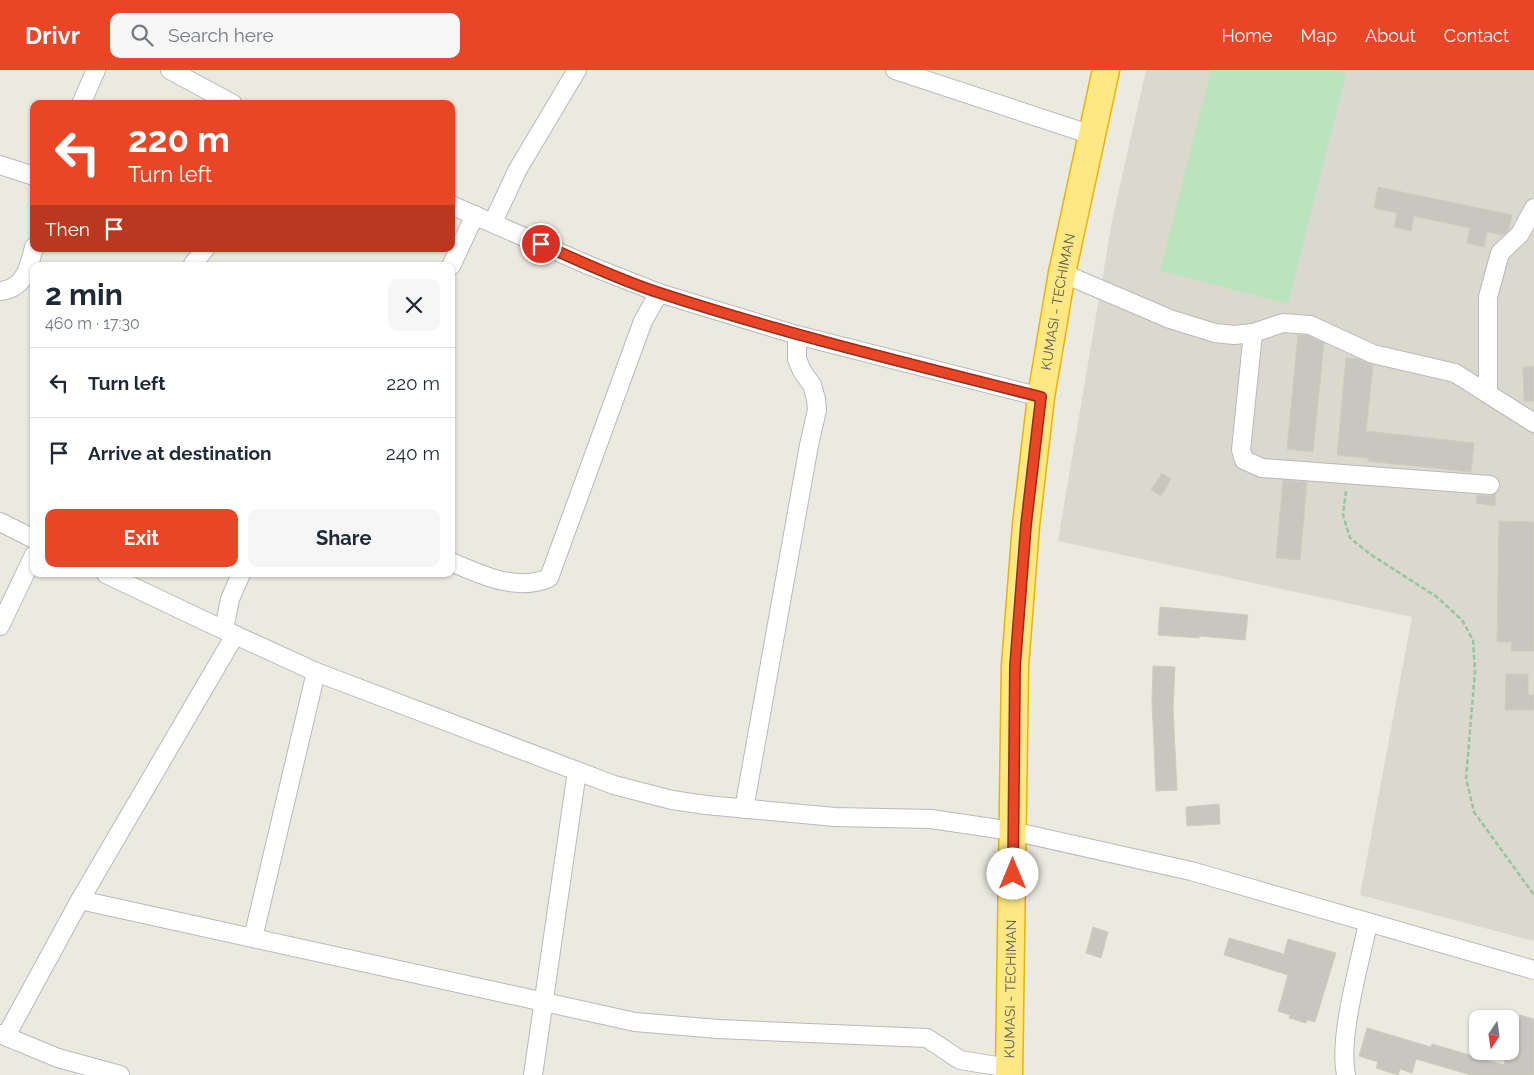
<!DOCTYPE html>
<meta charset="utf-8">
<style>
body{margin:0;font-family:Raleway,sans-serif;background:#f6f6f7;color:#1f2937;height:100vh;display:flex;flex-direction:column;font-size:19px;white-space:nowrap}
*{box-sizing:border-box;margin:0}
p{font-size:16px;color:#747a83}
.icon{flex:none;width:28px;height:28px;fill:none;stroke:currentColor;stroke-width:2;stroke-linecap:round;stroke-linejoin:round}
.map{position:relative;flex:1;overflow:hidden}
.sheet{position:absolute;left:30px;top:192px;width:425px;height:315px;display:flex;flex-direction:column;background:#fff;border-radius:10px;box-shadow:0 1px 4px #0004}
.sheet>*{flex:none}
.top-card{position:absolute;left:30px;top:30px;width:425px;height:152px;border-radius:10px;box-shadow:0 1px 4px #0004;background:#e94627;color:#fff;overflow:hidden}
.needle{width:32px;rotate:193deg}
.buttons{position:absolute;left:1469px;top:940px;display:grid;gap:10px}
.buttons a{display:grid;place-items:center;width:50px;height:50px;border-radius:10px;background:#fff;box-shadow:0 1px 4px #0004;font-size:25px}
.pin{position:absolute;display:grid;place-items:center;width:42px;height:42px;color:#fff;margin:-21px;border:2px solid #fff;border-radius:50%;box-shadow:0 1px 5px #0007}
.me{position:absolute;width:55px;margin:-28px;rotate:0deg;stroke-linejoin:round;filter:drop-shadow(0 0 4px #0008)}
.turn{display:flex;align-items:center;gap:18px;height:105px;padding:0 15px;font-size:22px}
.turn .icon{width:65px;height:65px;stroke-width:2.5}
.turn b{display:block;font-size:35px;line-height:42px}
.then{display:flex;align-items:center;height:48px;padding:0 15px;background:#0003;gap:10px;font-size:19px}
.round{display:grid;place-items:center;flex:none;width:52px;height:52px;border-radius:10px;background:#f6f6f7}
.summary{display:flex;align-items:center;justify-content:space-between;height:85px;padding:0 15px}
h1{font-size:30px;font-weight:700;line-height:38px}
.cta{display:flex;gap:10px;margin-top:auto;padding:10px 15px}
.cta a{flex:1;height:58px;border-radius:10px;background:#e94627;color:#fff;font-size:20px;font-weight:700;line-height:58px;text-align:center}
.cta a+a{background:#f6f6f7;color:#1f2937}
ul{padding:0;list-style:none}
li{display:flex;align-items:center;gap:15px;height:70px;padding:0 15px;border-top:1px solid #e0e1e3}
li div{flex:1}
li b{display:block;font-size:19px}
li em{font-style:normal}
header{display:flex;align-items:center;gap:30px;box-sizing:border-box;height:70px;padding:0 25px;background:#e94627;color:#fff}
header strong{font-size:24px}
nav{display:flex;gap:28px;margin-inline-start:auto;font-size:18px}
.search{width:350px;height:45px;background:#f6f6f7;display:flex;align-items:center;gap:12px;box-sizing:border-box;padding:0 18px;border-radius:10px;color:#747a83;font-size:19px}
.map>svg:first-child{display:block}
.education{fill:#dbd9cd}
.green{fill:#bae4be}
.building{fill:#c8c6be;stroke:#d0ccbd}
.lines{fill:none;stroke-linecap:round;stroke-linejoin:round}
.minor-casing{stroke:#b7b9be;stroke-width:20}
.highway-casing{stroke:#eab400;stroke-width:29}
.path{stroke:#93c5a6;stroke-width:2.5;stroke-dasharray:5 2.5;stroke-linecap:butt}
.minor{stroke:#fff;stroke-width:18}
.highway{stroke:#fde884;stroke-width:26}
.route-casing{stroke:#972e19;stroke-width:12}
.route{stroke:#e94627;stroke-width:9}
.labels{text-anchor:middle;stroke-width:5;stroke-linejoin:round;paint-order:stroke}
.street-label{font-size:14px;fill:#585b60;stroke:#fff}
</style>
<header>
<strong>Drivr</strong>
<div class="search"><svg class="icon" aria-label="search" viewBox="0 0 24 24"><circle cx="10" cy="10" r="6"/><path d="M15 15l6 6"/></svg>Search here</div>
<nav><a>Home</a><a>Map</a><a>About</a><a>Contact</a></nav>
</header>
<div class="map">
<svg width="1534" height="1005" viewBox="0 0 1534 1005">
<rect width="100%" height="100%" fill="#ebeadf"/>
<polygon class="education" points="1146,0 1534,0 1534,871 1360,825 1412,547 1058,471 1112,151"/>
<polygon class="green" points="1211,0 1331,0 1346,4 1288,234 1160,201"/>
<g class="building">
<polygon points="1378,117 1512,145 1509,159 1504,165 1487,162 1484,177 1467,173 1470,158 1414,146 1411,161 1394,157 1397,143 1374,138"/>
<polygon points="1298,265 1307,265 1324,273 1313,382 1287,379"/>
<polygon points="1346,288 1358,289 1373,295 1366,361 1474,373 1471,402 1368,391 1368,388 1337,385"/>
<polygon points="1534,296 1534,331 1524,331 1523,297"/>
<polygon points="1162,403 1171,409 1161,426 1151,420"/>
<polygon points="1283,410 1307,412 1300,490 1276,488"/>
<polygon points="1496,423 1495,436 1476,433 1477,425 1489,426"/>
<polygon points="1499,451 1534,452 1534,581 1511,581 1512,572 1497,572"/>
<polygon points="1160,537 1248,545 1245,570 1199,566 1199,568 1158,565"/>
<polygon points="1153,596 1175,597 1173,638 1177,720 1156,721 1152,631"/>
<polygon points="1506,604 1528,604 1528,625 1534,625 1534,640 1505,640"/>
<polygon points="1219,734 1220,754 1187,756 1186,737"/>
<polygon points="1093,857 1108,862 1101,888 1086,883"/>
<polygon points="1229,868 1284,884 1288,869 1336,883 1315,952 1307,950 1306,953 1289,948 1290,945 1278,941 1288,905 1224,885"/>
<polygon points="1520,945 1534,949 1534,1005 1471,1005 1416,989 1412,1003 1400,999 1398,1005 1376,998 1378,992 1359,986 1367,958 1431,977 1432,974 1504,995 1508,981 1510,981 1510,956 1516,957"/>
</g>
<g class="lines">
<defs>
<g id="minor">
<polyline points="170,0 233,34"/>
<polyline points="895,0 1092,65"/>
<polyline points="81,34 96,0"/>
<polyline points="0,95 34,106"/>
<polyline points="451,135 588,195 659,223 797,265 1041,327"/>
<polyline points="493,152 518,99 577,0"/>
<polyline points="193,194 205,179"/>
<polyline points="451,196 475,145"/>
<polyline points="1062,203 1170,249 1215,263 1234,265 1253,263 1283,253 1310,255 1373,284 1455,303 1534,353"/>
<path d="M0,221C24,219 29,198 34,177"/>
<polyline points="1253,263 1241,380 1244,390 1262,398 1490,415"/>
<polyline points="1488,324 1488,227 1500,183 1520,164 1534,138"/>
<polyline points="0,452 34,469"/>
<path d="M451,492C482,505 516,522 549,508L643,251L659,223"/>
<polyline points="106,504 209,553 316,602 614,715 672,730 706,735 835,747 931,749 1012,761 1191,801 1534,900"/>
<polyline points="0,556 34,485"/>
<polyline points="224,560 230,529 241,504"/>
<polyline points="744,739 809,375 817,340 816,329 812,315 802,301 797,289 797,265"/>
<polyline points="80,830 635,952 718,959 927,968 960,990 1009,998"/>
<polyline points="253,868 316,602"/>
<polyline points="0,964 58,988 120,1005"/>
<polyline points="6,966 80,830 235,565"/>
<polyline points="533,1005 577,701"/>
<path d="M1346,1005C1338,967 1360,893 1368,853"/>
</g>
<g id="highway">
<path id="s1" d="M1009,1005L1015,596L1026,455L1041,327L1062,203L1106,0"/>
</g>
</defs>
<use href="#minor" class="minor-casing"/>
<use href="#highway" class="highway-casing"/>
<polyline class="path" points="1346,421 1343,445 1350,468 1370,484 1437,527 1462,550 1473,570 1475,601 1466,708 1474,742 1534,825"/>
<use href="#minor" class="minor"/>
<use href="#highway" class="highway"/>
</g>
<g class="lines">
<defs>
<path id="route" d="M541,174C580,191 619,210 660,223C785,264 914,295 1041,327L1026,455L1015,596L1013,804"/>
</defs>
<use href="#route" class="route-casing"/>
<use href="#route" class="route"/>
</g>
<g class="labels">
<g class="street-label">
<text dy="5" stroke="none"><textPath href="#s1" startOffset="776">KUMASI - TECHIMAN</textPath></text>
<text dy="5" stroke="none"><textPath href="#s1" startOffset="86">KUMASI - TECHIMAN</textPath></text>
</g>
</g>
</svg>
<div class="buttons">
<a><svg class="needle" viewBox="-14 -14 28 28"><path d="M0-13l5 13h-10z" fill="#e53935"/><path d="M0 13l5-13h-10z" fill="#747a83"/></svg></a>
</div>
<div class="pin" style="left:541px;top:174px;background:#d93025"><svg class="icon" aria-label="arrive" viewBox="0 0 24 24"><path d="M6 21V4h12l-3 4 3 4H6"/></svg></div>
<svg class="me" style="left:1013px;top:804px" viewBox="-20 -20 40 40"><circle r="19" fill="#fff"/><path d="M0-13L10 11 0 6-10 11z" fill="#e94627"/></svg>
<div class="top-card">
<div class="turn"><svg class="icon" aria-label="left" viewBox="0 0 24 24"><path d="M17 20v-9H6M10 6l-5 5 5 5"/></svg><div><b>220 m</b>Turn left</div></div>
<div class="then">Then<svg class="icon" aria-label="arrive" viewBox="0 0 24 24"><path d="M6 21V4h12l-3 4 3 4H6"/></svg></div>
</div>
<section class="sheet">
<div class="summary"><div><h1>2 min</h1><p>460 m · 17:30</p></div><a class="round"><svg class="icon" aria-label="close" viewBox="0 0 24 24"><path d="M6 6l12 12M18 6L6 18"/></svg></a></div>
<ul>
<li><svg class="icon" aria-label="left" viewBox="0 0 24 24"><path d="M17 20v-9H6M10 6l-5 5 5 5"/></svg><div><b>Turn left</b></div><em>220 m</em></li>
<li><svg class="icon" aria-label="arrive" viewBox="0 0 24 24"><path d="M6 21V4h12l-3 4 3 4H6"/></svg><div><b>Arrive at destination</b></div><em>240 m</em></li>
</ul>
<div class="cta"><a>Exit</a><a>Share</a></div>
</section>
</div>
